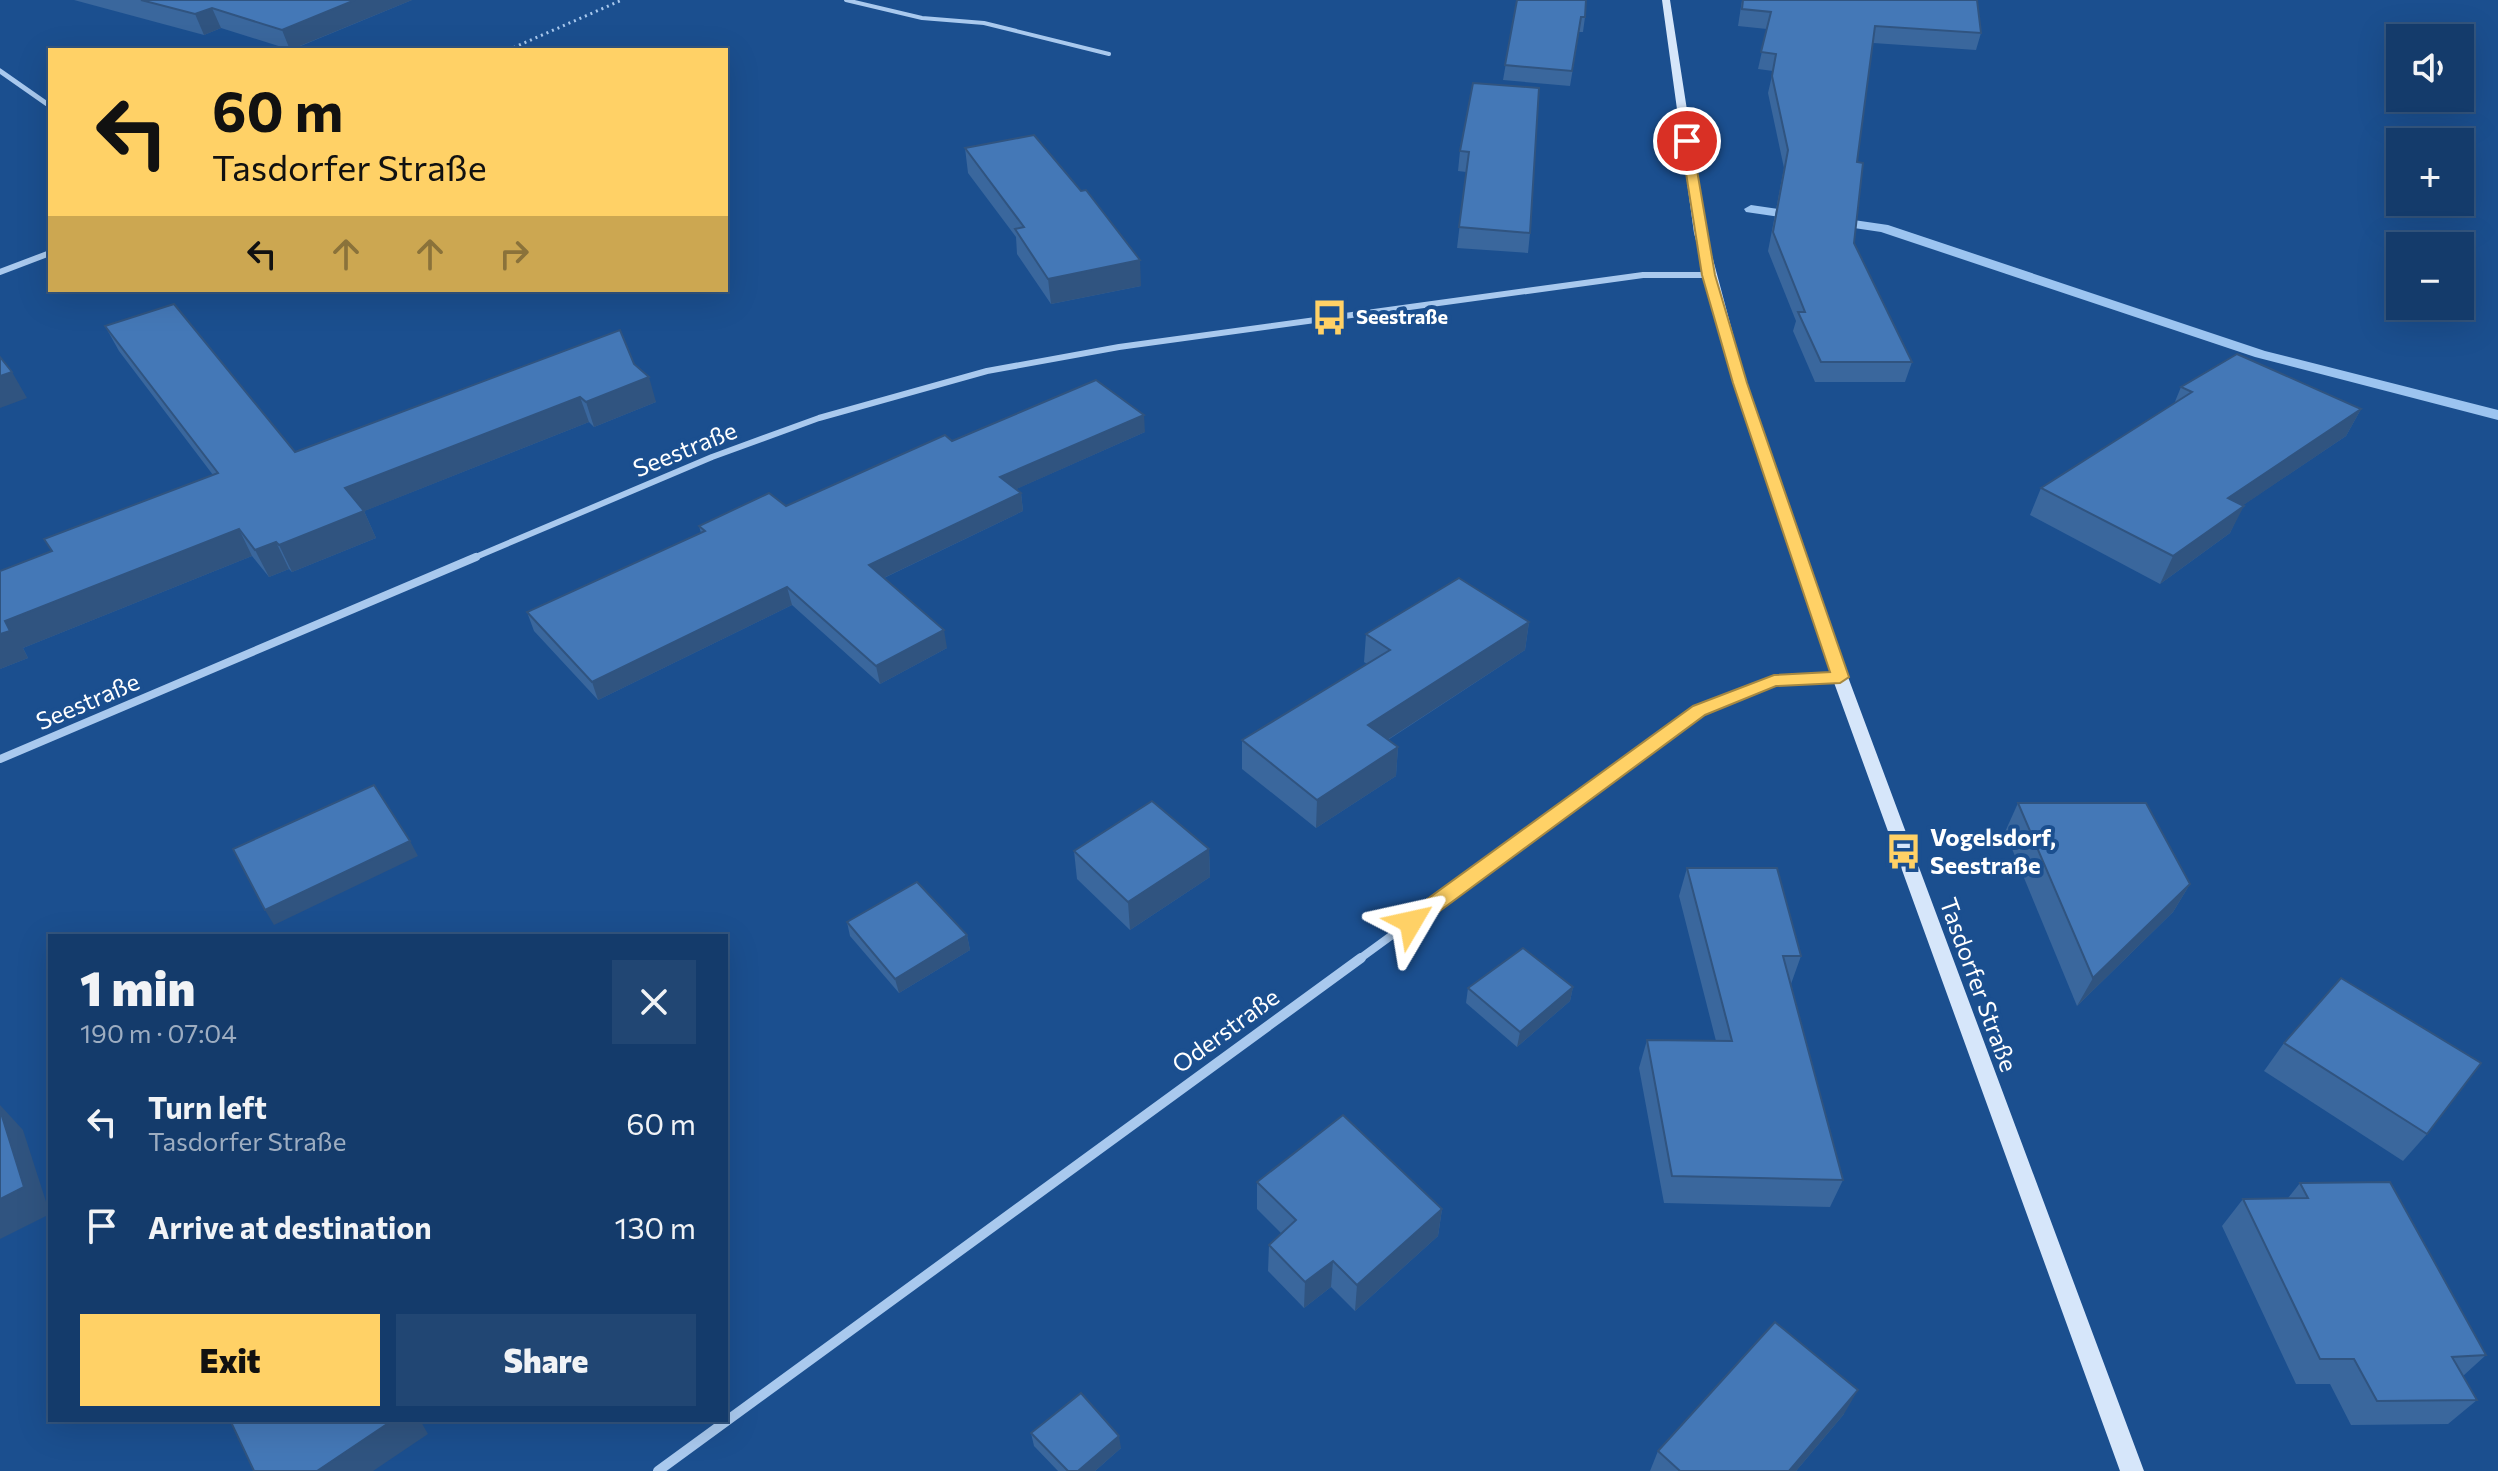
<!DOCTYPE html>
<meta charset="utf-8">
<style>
body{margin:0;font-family:Commissioner,sans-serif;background:#214673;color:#f1f3f6;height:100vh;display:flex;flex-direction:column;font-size:30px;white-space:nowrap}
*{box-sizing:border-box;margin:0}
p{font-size:26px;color:#9dadc1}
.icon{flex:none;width:44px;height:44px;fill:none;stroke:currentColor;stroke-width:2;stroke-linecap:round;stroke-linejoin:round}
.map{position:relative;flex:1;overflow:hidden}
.drawer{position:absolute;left:48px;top:934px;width:680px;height:488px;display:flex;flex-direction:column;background:#143b6b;border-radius:0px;box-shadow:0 8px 32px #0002,0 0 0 2px #33557e}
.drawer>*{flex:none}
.guide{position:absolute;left:48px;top:48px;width:680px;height:244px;border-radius:0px;box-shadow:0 8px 32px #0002,0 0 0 2px #33557e;background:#ffd166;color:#111;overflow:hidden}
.tools{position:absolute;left:2386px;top:24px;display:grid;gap:16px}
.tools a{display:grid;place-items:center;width:88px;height:88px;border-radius:0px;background:#143b6b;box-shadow:0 8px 32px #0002,0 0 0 2px #33557e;font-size:40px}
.pin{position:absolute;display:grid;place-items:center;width:68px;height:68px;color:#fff;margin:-34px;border:4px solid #fff;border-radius:50%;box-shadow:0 2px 8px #0007}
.me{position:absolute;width:88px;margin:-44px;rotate:54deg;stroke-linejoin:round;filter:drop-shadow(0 0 6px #0008)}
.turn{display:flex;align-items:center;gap:28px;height:168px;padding:0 32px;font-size:36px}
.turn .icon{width:104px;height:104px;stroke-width:2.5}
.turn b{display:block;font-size:56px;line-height:68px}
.lanes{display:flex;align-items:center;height:76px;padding:0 32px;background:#0003;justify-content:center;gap:40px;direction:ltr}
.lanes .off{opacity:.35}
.round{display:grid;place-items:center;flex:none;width:84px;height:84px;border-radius:0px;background:#214673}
.head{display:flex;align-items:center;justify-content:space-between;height:136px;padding:0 32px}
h1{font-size:48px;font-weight:800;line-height:60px}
.button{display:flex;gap:16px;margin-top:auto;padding:16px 32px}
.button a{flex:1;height:92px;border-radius:0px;background:#ffd166;color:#111;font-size:32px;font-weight:800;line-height:92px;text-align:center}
.button a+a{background:#214673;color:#f1f3f6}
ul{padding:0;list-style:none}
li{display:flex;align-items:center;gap:24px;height:104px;padding:0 32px}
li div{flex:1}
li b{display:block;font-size:30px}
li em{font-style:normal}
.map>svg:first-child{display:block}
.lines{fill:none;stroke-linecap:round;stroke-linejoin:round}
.stream{fill:#9cc4f0;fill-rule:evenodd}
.path{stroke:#a9c9ee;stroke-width:3;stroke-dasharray:2 4;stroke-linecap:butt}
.lane{stroke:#a9c9ee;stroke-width:4}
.street-far3{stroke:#a9c9ee;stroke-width:5}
.street-far2{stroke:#a9c9ee;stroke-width:6}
.street-far1{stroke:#a9c9ee;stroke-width:8}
.street{stroke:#a9c9ee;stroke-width:10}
.secondary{fill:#d6e6fa;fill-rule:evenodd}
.wall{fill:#3a679d}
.shaded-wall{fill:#305480}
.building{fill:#4478b7;stroke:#305480;stroke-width:2}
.route{fill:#ffd166;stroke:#a68842;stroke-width:2}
.labels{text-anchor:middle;stroke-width:8;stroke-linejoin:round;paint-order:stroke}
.far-poi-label{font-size:20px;font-weight:bold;fill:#fff;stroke:#1b4f8f;text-anchor:start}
.street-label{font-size:24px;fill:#fff;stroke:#1b4f8f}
.poi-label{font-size:24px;font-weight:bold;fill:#fff;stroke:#1b4f8f;text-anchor:start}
</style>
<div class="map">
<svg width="2498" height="1471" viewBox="0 0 2498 1471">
<rect width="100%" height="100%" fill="#1b4f8f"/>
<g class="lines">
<polygon class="stream" points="1751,205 1888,225 2265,351 2498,410 2498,420 2255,357 1881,232 1746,212 1744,209"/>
<polyline class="path" points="508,50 622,0"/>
<polyline class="lane" points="846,0 922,18 984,23 1109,54"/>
<polyline class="street-far3" points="0,71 50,106"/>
<g class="street-far2">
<polyline points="0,272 50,253"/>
<polyline points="471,559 712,457 819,418 987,371 1119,347 1643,275 1709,275"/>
</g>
<g class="street-far1">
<polyline points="0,759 476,557"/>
<polyline points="1358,960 1699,711 1774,680 1840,677"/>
</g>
<polyline class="street" points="658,1471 1361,958"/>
<polygon class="secondary" points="1662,0 1670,0 1706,233 1746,383 1848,677 2144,1471 2120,1471 1832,677 1734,383 1694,233"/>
</g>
<g class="wall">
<polygon points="74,0 412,0 291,50 221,28 204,35"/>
<polygon points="1517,0 1585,17 1583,32 1579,32 1570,86 1503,80"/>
<polygon points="1742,0 1977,0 1981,33 1976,50 1873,43 1857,162 1854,243 1912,362 1905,382 1815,382 1793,331 1796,321 1768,251 1784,168 1768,93 1773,71 1758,69 1767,29 1738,26"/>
<polygon points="1473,83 1530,233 1528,253 1457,248 1466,172 1458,171 1460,151"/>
<polygon points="965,148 1141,286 1051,304 1017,254 1016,237 968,173"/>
<polygon points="105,326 295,452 634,364 656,402 594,427 589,422 364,511 376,538 292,572 289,569 269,577 252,556 23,648 28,658 0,669 52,551 213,475 119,351"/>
<polygon points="2181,387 2361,409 2346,436 2243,505 2230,533 2160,584 2030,515 2041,488 2174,404"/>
<polygon points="1145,432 1016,489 1021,493 1023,511 884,578 947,648 880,684 792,605 598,700 534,631 527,612 701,533 699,526 786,506 952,441"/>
<polygon points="1529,622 1525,650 1388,740 1398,747 1396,776 1316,828 1242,769 1242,740 1367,664 1364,662 1366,634"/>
<polygon points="2018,803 2190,884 2173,912 2077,1006 2005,832"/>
<polygon points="1209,849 1210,877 1130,930 1077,879 1074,851"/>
<polygon points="1687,868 1801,956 1791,984 1843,1180 1830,1207 1664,1203 1639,1068 1647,1040 1716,1041 1679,896"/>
<polygon points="847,922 967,935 970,950 899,993 850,936"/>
<polygon points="1573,987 1570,1001 1517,1047 1466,1003 1468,988"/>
<polygon points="2284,1043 2427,1134 2403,1161 2264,1071"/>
<polygon points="1257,1182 1442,1209 1438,1236 1355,1311 1331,1287 1304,1308 1268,1271 1269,1245 1281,1233 1257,1209"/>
<polygon points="2300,1183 2486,1355 2463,1376 2477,1400 2448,1424 2351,1425 2330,1384 2296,1384 2222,1226 2243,1199 2288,1198"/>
<polygon points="1844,1414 1796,1471 1650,1471 1658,1451"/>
<polygon points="1031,1433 1121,1448 1095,1471 1058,1471 1034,1446"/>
</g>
<g class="shaded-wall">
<polygon points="355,0 412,0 290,50 282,30"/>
<polygon points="212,8 221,28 204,35 195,14"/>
<polygon points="1140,260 1141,286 1051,304 1048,279"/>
<polygon points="12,372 27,398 0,408 0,376"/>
<polygon points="649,377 656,402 594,427 586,402"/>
<polygon points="580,397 589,422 357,514 345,488"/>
<polygon points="2361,409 2346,436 2214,525 2228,498"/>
<polygon points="1144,415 1145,432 1003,495 1000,477"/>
<polygon points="1021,493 1023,511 873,583 869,565"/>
<polygon points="2244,506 2230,533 2160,584 2173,556"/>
<polygon points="364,511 376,538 292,572 279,545"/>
<polygon points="239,529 252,556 23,648 28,658 0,669 0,634 5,621"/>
<polygon points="276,542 289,569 269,577 255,550"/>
<polygon points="787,587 792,605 598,700 592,682"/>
<polygon points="1529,622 1525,650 1367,753 1368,725"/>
<polygon points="944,630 947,648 880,684 876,666"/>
<polygon points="1398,747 1396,776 1316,828 1317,800"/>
<polygon points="410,841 418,856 274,925 265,910"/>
<polygon points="1209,849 1210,877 1130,930 1128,902"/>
<polygon points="2190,884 2173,912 2077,1006 2093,978"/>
<polygon points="967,935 970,950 899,993 895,979"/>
<polygon points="1573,987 1570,1001 1517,1047 1520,1032"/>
<polygon points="0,1105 23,1130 50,1214 0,1239"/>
<polygon points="1442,1209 1438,1236 1355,1311 1357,1285"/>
<polygon points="1333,1261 1331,1287 1304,1308 1305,1282"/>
<polygon points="1858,1390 1844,1414 1796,1471 1789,1471"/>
<polygon points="393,1420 420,1420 428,1434 373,1471 317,1471"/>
<polygon points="1119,1436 1121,1448 1095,1471 1078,1471"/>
</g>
<g class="building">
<polygon points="141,0 355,0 282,30 212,8 195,14"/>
<polygon points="1517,0 1586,0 1585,17 1581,17 1572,71 1505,65"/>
<polygon points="1743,0 1977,0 1981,33 1875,26 1857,162 1863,163 1854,243 1912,362 1821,362 1798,312 1805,312 1773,232 1788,150 1772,76 1776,54 1761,52 1771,12 1742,9"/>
<polygon points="1473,83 1539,88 1530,233 1459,227 1469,152 1460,151"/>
<polygon points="1034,135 1081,191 1086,190 1140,260 1048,279 1015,229 1024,227 965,148"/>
<polygon points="174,304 295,452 620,330 634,364 649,377 586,402 580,397 345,488 364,511 279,545 276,542 255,550 239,529 5,621 10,631 0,634 0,571 52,551 44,539 218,473 105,326"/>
<polygon points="2237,354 2361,409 2228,498 2244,506 2173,556 2041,488 2192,392 2181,387"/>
<polygon points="0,357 12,372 0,376"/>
<polygon points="1096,380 1144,415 1000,477 1021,493 869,565 944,630 876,666 787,587 592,682 527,612 705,531 699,526 769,493 786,506 945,435 952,441"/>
<polygon points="1459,578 1529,622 1368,725 1398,747 1317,800 1242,740 1390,650 1366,634"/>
<polygon points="374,785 410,841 265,910 233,849"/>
<polygon points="1152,801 1209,849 1128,902 1074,851"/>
<polygon points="2018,803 2146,803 2190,884 2093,978"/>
<polygon points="1687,868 1777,868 1801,956 1783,956 1843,1180 1672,1176 1647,1040 1732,1041"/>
<polygon points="917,882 967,935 895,979 847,922"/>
<polygon points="1523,948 1573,987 1520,1032 1468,988"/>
<polygon points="2341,978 2481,1063 2427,1134 2284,1043"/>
<polygon points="0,1110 24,1187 0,1199"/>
<polygon points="1343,1115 1442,1209 1357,1285 1333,1261 1305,1282 1269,1245 1296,1220 1257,1182"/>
<polygon points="2390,1182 2486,1355 2452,1357 2477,1400 2377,1401 2354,1359 2320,1359 2243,1199 2308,1198 2300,1183"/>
<polygon points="1775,1322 1858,1390 1789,1471 1680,1471 1658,1451"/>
<polygon points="1081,1393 1119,1436 1078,1471 1068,1471 1031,1433"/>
<polygon points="230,1420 393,1420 317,1471 254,1471"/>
</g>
<polygon class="route" points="1687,137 1692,141 1715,275 1747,383 1849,677 1840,683 1776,686 1705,715 1418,927 1404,927 1401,922 1404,916 1693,706 1774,675 1830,672 1733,383 1702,275 1681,141"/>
<defs>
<symbol id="bus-bare" viewBox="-9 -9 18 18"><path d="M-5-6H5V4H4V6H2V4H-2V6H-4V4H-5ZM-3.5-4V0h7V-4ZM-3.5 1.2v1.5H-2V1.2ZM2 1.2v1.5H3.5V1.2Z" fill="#ffd166" stroke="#1b4f8f" stroke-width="2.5" paint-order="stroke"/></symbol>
</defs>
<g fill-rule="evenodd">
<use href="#bus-bare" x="1304" y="292" width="51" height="51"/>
<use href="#bus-bare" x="1878" y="826" width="51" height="51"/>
</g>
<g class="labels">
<g class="far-poi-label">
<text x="1356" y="324">Seestraße</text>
</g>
<g class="street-label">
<text transform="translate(685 450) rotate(-22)" y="8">Seestraße</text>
<text transform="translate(88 702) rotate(-23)" y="8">Seestraße</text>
<text transform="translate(1978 985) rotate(70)" y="8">Tasdorfer Straße</text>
<text transform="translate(1226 1031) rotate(-36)" y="8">Oderstraße</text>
</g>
<g class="poi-label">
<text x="1930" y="846">Vogelsdorf,<tspan x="1930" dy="28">Seestraße</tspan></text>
</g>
</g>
</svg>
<div class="tools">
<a><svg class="icon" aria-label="sound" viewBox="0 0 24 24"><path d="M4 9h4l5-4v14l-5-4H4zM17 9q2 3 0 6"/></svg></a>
<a>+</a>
<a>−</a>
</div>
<div class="pin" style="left:1687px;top:141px;background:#d93025"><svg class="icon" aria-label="arrive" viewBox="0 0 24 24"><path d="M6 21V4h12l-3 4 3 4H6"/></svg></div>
<svg class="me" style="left:1411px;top:922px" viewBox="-20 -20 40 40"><path d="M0-17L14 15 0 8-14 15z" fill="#ffd166" stroke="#fff" stroke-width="4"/></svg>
<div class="guide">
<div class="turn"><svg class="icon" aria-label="left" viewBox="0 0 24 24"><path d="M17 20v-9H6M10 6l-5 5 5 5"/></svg><div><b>60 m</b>Tasdorfer Straße</div></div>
<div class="lanes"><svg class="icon" aria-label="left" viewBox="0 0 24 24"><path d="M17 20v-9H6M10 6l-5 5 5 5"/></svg><svg class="icon off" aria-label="ahead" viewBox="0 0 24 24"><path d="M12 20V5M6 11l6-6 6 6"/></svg><svg class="icon off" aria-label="ahead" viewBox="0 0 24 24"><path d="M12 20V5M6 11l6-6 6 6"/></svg><svg class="icon off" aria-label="right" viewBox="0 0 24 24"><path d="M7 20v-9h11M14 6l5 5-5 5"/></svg></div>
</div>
<section class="drawer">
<div class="head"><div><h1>1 min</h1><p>190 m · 07:04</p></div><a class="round"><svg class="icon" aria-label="close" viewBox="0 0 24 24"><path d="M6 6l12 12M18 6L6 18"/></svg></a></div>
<ul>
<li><svg class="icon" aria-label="left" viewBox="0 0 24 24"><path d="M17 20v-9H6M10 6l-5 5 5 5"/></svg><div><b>Turn left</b><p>Tasdorfer Straße</p></div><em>60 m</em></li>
<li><svg class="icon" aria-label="arrive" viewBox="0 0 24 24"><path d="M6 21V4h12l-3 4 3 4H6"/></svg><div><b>Arrive at destination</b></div><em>130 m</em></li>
</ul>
<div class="button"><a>Exit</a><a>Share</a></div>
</section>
</div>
